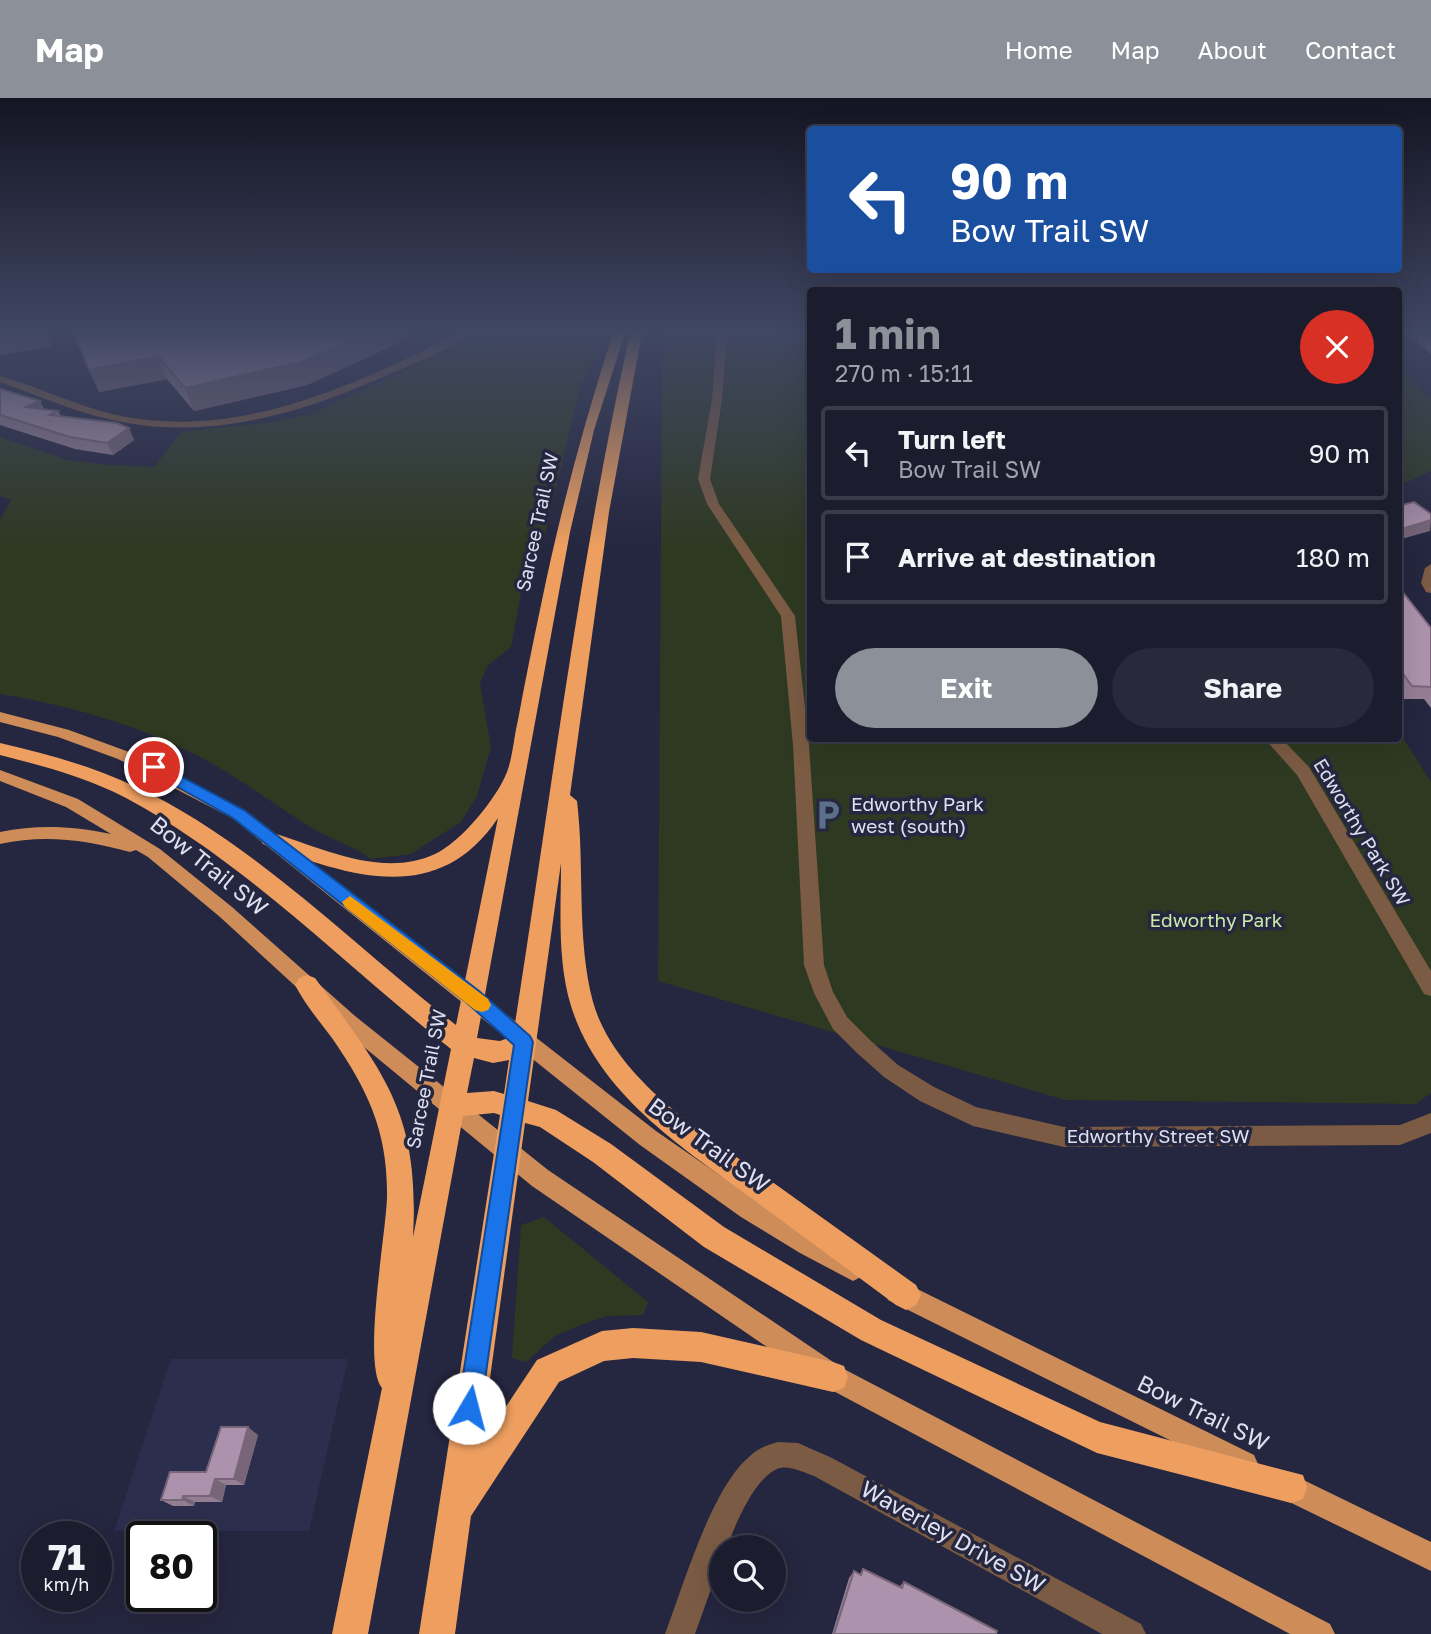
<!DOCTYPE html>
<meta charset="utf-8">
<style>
body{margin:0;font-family:"Golos Text",sans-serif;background:#29293b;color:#f1f3f6;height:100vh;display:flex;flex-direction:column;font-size:26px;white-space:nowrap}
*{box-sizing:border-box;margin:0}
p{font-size:23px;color:#a0a1aa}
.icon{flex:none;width:38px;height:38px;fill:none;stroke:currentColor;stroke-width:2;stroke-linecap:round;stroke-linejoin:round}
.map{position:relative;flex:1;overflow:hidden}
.side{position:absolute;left:807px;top:189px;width:595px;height:455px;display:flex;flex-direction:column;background:#1c1c2f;border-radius:7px;box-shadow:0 7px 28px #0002,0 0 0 2px #3a3a4b}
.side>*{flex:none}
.hud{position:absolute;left:807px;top:28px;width:595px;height:147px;border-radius:7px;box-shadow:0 7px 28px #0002,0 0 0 2px #3a3a4b;background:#1a4fa0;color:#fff;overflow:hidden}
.fabs{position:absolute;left:709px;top:1437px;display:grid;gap:14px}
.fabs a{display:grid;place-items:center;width:77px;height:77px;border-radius:50%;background:#1c1c2f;box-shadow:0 7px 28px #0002,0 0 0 2px #3a3a4b;font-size:35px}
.speed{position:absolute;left:21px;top:1423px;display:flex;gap:14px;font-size:35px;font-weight:700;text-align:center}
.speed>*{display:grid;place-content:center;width:91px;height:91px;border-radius:50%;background:#1c1c2f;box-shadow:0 7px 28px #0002,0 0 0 2px #3a3a4b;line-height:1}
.speed small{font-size:18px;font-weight:400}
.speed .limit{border:4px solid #111;border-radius:10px;background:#fff;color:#111}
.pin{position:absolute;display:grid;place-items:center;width:60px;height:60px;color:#fff;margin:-30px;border:4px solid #fff;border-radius:50%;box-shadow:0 2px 7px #0007}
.me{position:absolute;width:77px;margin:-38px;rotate:8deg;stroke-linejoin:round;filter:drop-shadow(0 0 5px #0008)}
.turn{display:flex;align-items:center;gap:24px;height:147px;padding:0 28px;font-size:32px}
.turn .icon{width:91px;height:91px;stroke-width:2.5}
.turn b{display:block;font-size:49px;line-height:60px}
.round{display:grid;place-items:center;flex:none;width:74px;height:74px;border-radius:37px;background:#29293b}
.overview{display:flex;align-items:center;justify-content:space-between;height:119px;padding:0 28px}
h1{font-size:42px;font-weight:700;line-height:52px;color:#8c9099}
.button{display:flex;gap:14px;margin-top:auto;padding:14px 28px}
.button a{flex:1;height:80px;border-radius:42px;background:#8c9099;color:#fff;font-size:28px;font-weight:700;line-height:80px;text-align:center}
.button a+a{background:#29293b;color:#f1f3f6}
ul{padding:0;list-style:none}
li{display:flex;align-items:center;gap:21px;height:94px;margin:0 14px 10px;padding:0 14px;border:4px solid #3a3a4b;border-radius:7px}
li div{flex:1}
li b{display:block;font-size:26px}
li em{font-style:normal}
header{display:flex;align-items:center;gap:42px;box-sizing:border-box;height:98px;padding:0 35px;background:#8c9099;color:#fff}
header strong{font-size:33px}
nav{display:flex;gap:38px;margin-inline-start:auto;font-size:24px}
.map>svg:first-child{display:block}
.built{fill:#2c2e4e}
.green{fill:#2e3922}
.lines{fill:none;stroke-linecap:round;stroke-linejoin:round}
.minor{fill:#7b5b43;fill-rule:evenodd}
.major{fill:#ce8c59;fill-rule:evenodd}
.highway{fill:#ee9f60;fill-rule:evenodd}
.wall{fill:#947e94}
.shaded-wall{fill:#786678}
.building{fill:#ac92ac;stroke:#786678;stroke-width:2}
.route{fill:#1a73e8;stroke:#114b97;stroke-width:2}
.slow{fill:#f59e0b}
.labels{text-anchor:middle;stroke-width:7;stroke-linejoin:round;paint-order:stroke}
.street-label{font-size:19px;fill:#dee0f1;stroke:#25263f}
.poi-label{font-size:19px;fill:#dee0f1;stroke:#25263f;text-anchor:start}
.park-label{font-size:19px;fill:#c9eaa8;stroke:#25263f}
.near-street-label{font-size:23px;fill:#dee0f1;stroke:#25263f}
</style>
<header>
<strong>Map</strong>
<nav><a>Home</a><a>Map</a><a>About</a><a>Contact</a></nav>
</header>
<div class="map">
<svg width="1431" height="1536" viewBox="0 0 1431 1536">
<rect width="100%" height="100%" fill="#25263f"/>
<polygon class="built" points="171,1261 348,1261 309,1433 114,1433"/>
<g class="green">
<path d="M482,235H605L580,289L545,436L535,469L524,480L511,549L488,567L480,585L491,649L477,698L461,724L411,756L371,761C352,747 330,741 310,729C282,711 254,691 225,673C157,632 78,609 0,596V422L11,402L0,398V339L67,362L109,367L154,369L181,334L272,324L313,316Z"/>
<polygon points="665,235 810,235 810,640 1398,640 1398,632 1431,684 1431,995 1416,1006 1065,1002 658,883 662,270"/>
<polygon points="1398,266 1431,302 1431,373 1398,388"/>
<polygon points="544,1119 648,1204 643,1217 608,1218 580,1227 555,1238 526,1264 512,1260 521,1127"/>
</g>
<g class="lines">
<g class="minor">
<path d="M460,235H472C450,253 403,270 376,282C297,316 214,340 127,325C84,318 42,299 0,284V278C42,290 83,311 126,319C246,340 355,286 460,235Z"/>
<polygon points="717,235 727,235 722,301 710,381 719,406 795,518 809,647 824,867 833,894 847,919 871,943 898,967 934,989 976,1009 1064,1029 1400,1027 1431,1015 1431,1035 1400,1047 1064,1049 973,1028 920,1003 884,979 857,955 833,931 814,895 804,867 793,647 781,518 707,406 698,381 712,301"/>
<polygon points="1431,466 1431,495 1426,494 1421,485 1425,470"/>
<polygon points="1264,640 1281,640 1309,669 1431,873 1431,898 1424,896 1297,677"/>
<path d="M778,1344L798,1345L832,1360L1141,1526L1146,1536H1102L814,1378C803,1374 788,1366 777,1371C754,1381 735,1427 727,1449H721V1463L695,1536H665C683,1489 711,1391 749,1359C757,1351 767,1347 778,1344Z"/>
</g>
<g class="major">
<polygon points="0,614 69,632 129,654 244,712 656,1033 757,1103 861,1163 865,1171 861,1179 853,1183 800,1155 741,1119 640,1047 232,720 118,661 58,639 0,624"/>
<path d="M0,672L78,701L160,751L232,809L355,918L548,1072L842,1270L1330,1526L1335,1536H1290L824,1288L532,1088L341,930L220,819L148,759L136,752L130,754C86,742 45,736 0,746V734C38,726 73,728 111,736L66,709L0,683Z"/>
<polygon points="897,1181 1254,1357 1258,1366 1254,1375 1245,1379 1236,1375 888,1202 885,1193 888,1184"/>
<polygon points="1285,1373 1431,1444 1431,1473 1275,1397 1271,1387 1275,1377"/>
</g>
<path class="highway" d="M613,235H625L594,332L570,434L477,940L500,943L513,938C550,704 579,467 630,235H642L609,414L570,697L577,703C585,769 576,839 593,904C616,985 714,1042 778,1088C824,1121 870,1154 916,1187L921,1197L916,1207L906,1212L896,1207C849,1172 801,1137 754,1102C683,1050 599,997 571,908C557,862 561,811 561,765L528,1003L556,1012L611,1046L724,1129L881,1222L1100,1324L1303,1377L1307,1389L1303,1401L1291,1405L1097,1355L861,1242L704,1149L593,1064L540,1029L525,1025L481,1346L537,1262L602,1233L633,1230L701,1234L833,1264L844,1268L848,1279L844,1290L833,1294L701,1264L633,1260L604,1263L559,1284L471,1418L455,1536H419L500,1017L494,1015L463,1018L368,1536H332L382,1290C362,1266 386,1137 387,1099C388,1034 368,992 332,940C319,923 305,906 295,887L299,880L307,877L315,880C384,976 420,1014 413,1139L451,951C344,867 247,765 126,700C86,679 43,668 0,657V645C47,656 92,668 136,689C250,741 356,850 456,927L498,720C437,811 347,777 263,746L260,741L263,736L270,734C320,749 382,781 435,756C461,744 497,700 507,674C513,658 514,638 518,622C525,583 533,545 541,507C560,414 584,325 613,235ZM474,960L493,965L509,962L504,996L494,993L467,995Z"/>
</g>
<g class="wall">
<polygon points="74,235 406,235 400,244 307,287 194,313 167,281 99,294"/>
<polygon points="1401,235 1431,235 1431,256 1408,236"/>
<polygon points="0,291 40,303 44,311 58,313 61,318 129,330 134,342 113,357 75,351 0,327"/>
<polygon points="1398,488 1431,530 1431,610 1424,601 1404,601 1398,592"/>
<polygon points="258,1337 244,1387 226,1387 222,1404 195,1404 194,1408 173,1408 161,1402 206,1374"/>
<polygon points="863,1471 899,1489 904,1484 996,1536 832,1536 849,1480 854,1473 860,1476"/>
</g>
<g class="shaded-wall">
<polygon points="32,235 48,235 52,248 0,257 0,240"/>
<polygon points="367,235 406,235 400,244 307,287 194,313 185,290"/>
<polygon points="158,258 167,281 99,294 89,272"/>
<polygon points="40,303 46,315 26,309"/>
<polygon points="129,330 134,342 113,357 107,345"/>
<polygon points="1431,422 1430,433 1398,442 1398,432"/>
<polygon points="248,1329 258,1337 244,1387 234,1381"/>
<polygon points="215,1381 226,1387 222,1404 210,1398"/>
<polygon points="183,1398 195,1404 194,1408 182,1402"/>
</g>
<g class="building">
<polygon points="0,235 32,235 0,240"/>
<polygon points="74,235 367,235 301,264 185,290 158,258 89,272"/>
<polygon points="1425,235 1431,235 1431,240"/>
<polygon points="0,291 40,303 26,309 58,313 50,317 117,325 129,330 107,345 70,339 0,317"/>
<polygon points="1414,404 1431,416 1431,422 1398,432 1398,408"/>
<polygon points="1398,488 1431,530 1431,589 1412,588 1398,569"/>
<polygon points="221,1329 248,1329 234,1381 215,1381 210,1398 183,1398 182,1402 161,1402 170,1374 206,1374"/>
<polygon points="863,1471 902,1490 904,1484 997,1533 996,1536 834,1536 854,1473 861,1477"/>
</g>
<linearGradient id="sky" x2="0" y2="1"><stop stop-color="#141523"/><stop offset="0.52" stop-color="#404763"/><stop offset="1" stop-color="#404763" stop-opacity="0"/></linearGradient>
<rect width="1431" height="450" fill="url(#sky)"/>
<polygon class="route" points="154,664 244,712 479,893 530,938 533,944 481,1310 478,1319 469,1322 461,1319 458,1310 514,947 466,904 233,720 149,673 147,669"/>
<polygon class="slow" points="350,798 488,901 491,907 488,912 482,914 475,912 345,809 342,804"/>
<defs>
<symbol id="parking-bare" viewBox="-9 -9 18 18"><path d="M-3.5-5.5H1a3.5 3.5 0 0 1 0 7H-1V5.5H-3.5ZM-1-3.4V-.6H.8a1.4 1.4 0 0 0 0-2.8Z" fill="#5c6f8a" stroke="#25263f" stroke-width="2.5" paint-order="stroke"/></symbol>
</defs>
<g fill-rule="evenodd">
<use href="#parking-bare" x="806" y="695" width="44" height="44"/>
</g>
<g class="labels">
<g class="street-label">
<text transform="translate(537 424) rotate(-78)" y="7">Sarcee Trail SW</text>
<text transform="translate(1362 734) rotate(59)" y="7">Edworthy Park SW</text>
<text transform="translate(426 981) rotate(-79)" y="7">Sarcee Trail SW</text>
<text x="1158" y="1045">Edworthy Street SW</text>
</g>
<g class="poi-label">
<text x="851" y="713">Edworthy Park<tspan x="851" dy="22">west (south)</tspan></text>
</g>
<g class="park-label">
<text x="1216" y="829">Edworthy Park</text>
</g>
<g class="near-street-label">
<text transform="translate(209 768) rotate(39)" y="8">Bow Trail SW</text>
<text transform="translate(709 1047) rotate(36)" y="8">Bow Trail SW</text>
<text transform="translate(1203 1315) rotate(26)" y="8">Bow Trail SW</text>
<text transform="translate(953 1439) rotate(29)" y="8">Waverley Drive SW</text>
</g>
</g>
</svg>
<div class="fabs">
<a><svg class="icon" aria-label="search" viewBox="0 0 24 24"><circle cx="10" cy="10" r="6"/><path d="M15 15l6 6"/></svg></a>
</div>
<div class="speed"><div>71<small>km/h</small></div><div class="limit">80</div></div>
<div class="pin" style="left:154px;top:669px;background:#d93025"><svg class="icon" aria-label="arrive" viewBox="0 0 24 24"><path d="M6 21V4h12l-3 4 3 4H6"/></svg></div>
<svg class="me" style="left:469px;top:1310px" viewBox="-20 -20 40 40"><circle r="19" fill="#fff"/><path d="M0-13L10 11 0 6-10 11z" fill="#1a73e8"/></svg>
<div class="hud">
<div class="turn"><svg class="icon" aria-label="left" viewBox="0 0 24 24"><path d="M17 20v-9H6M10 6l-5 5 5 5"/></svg><div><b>90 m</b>Bow Trail SW</div></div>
</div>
<section class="side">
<div class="overview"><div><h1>1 min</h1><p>270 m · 15:11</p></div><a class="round" style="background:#d93025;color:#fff"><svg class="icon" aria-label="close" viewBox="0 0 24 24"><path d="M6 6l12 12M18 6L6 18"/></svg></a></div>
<ul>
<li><svg class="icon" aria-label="left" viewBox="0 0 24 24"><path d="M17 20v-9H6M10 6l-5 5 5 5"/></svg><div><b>Turn left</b><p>Bow Trail SW</p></div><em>90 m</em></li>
<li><svg class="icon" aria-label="arrive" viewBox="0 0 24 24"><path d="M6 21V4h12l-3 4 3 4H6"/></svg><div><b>Arrive at destination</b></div><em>180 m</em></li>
</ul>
<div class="button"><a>Exit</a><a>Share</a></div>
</section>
</div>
